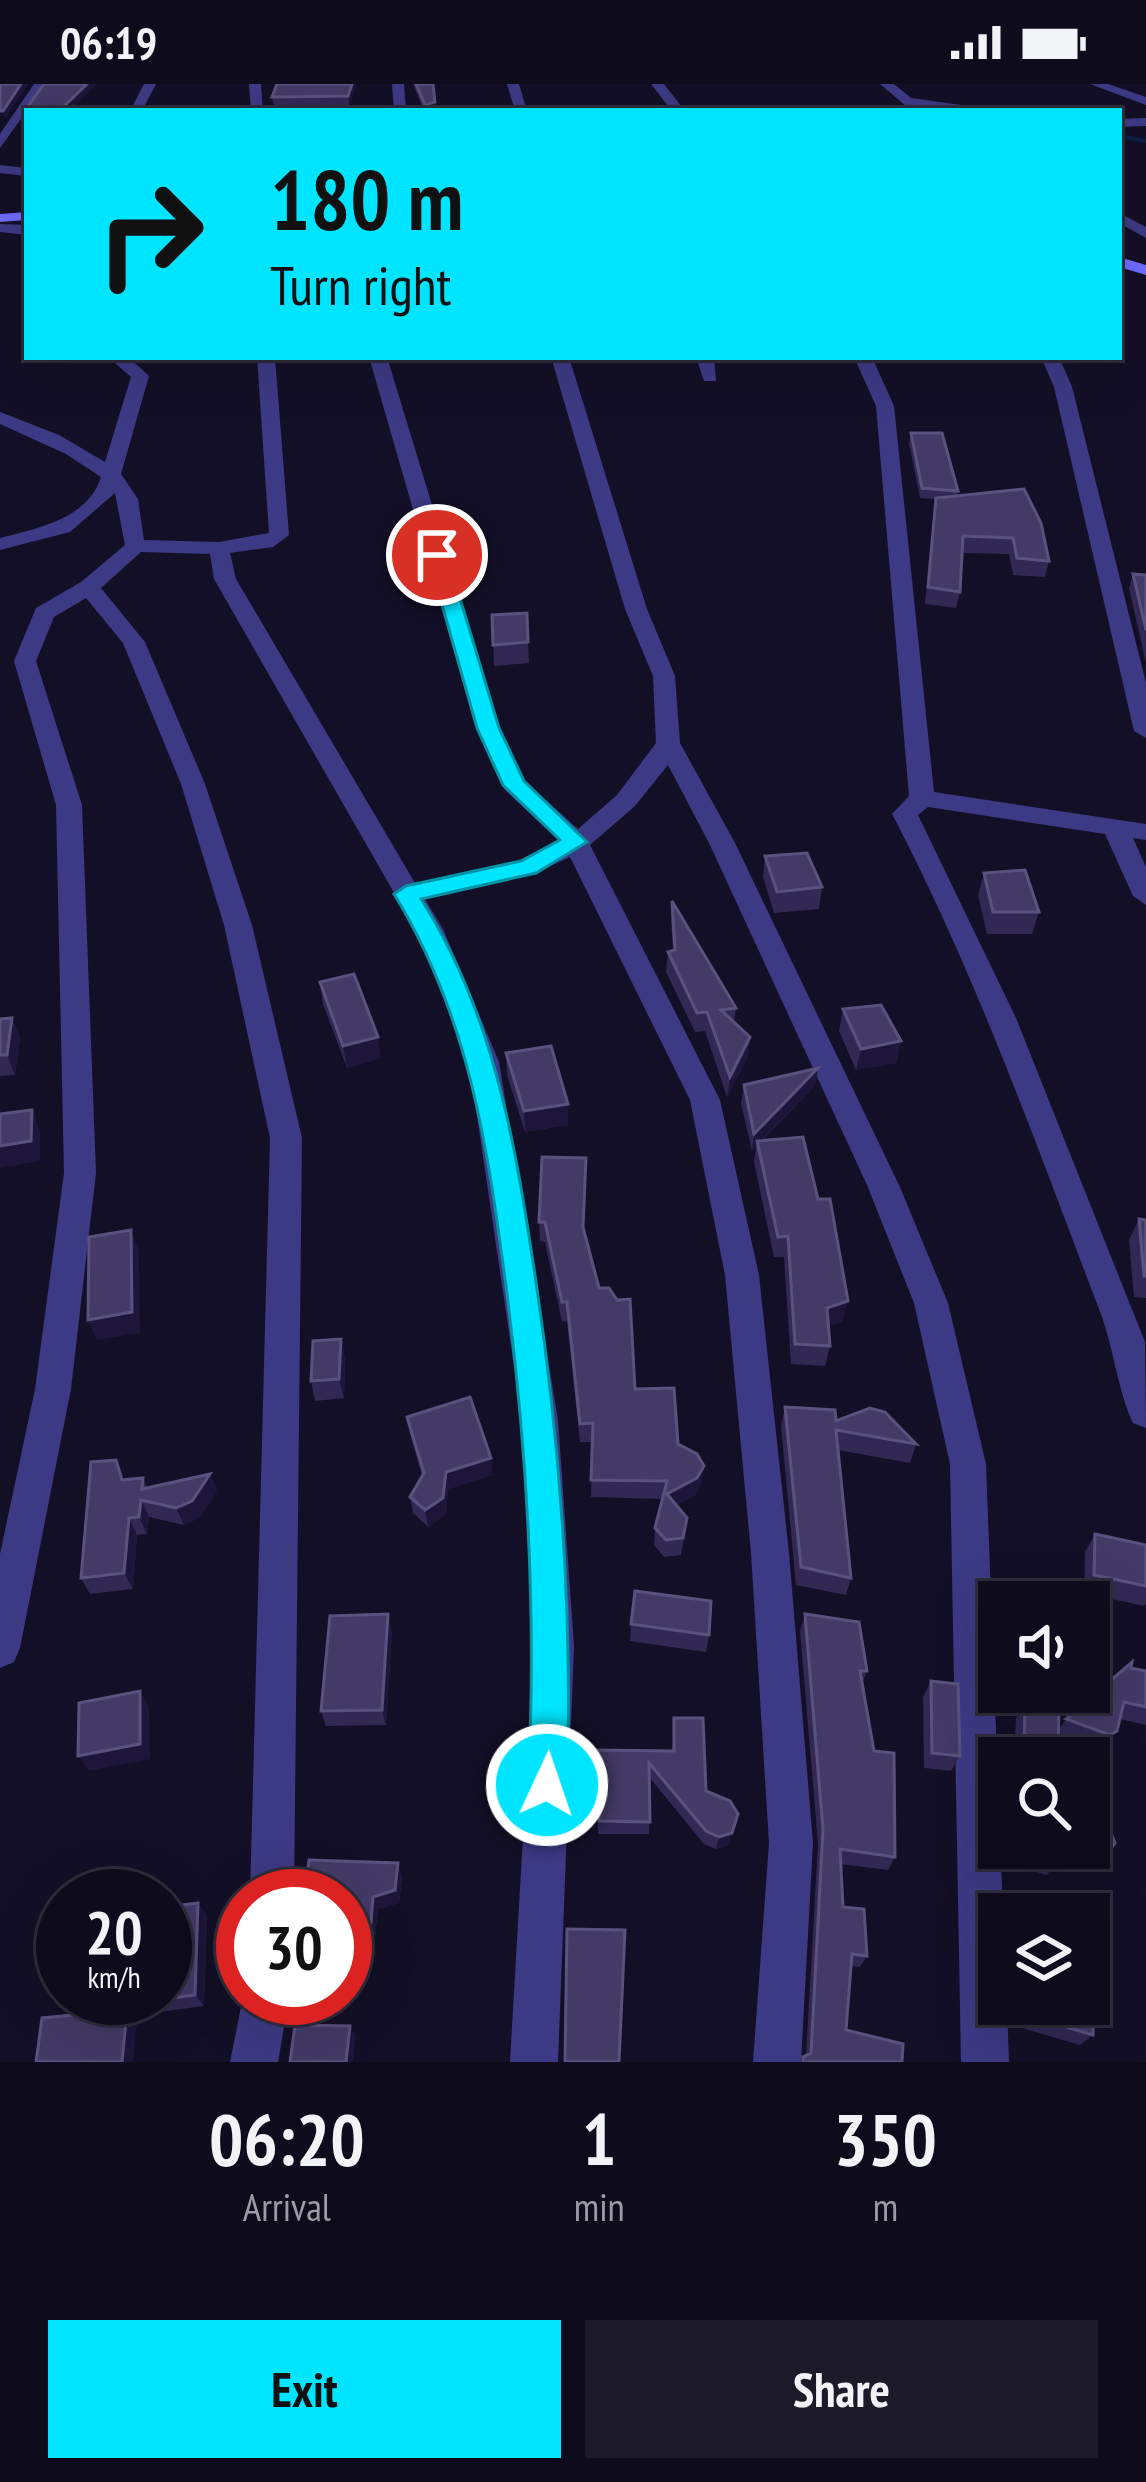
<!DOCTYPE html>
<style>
body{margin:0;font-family:"PT Sans Narrow",sans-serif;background:#1c1929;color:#f1f3f6;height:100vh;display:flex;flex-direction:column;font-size:45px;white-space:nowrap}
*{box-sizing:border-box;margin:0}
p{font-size:39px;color:#9b9ba3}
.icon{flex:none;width:66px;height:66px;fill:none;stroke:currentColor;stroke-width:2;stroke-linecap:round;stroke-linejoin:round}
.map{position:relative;height:1978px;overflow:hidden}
.drawer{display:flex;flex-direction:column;background:#0e0b1c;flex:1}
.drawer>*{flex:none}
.top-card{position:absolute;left:24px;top:24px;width:1098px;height:252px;border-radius:0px;box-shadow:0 12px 48px #0002,0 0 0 3px #2e2b3b;background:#00e5ff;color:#111;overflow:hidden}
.buttons{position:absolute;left:978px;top:1497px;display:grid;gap:24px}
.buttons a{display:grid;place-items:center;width:132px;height:132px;border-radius:0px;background:#0e0b1c;box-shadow:0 12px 48px #0002,0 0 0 3px #2e2b3b;font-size:60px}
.speed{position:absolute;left:36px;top:1785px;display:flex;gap:24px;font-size:60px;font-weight:700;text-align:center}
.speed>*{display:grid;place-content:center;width:156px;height:156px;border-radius:50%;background:#0e0b1c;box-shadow:0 12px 48px #0002,0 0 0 3px #2e2b3b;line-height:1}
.speed small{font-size:30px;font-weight:400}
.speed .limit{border:18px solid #d22;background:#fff;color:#111}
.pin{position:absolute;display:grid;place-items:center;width:102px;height:102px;color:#fff;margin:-51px;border:6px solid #fff;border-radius:50%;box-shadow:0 3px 12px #0007}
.me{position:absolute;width:132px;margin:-66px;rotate:3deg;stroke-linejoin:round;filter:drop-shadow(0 0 9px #0008)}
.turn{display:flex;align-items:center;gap:42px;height:252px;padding:0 48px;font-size:54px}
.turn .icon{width:156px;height:156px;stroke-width:2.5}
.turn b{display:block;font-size:84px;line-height:102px}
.eta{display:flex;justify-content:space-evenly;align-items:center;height:204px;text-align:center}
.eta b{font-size:72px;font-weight:700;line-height:84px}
.primary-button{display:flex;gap:24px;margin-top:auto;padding:24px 48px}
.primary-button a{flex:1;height:138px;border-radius:0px;background:#00e5ff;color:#111;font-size:48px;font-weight:700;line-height:138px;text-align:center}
.primary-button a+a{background:#1c1929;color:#f1f3f6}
.status{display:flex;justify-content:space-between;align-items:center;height:84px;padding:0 60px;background:#0e0b1c;direction:ltr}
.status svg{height:33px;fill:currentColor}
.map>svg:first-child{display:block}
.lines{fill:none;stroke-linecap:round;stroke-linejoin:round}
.stream{stroke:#0a1f44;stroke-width:4.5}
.street{fill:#3d3a85;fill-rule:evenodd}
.secondary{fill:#6f6bff;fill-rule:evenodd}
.wall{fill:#312854}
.shaded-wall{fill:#1d163a}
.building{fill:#433a66;stroke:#5a527e;stroke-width:3}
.route{fill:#00e5ff;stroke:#0095a6;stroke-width:3}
</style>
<div class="status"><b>06:19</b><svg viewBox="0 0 49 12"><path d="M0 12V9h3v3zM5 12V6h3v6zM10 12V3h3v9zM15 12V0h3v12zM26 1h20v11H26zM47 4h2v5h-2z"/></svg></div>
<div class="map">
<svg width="1146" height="1978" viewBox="0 0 1146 1978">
<rect width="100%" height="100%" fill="#130f26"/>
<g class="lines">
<polyline class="stream" points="1119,52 1146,57"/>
<g class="street">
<polygon points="34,0 46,0 0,64 0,50"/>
<polygon points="144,0 156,0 142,27 130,27"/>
<polygon points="249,0 261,0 263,27 251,27"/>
<polygon points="392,0 404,0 406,27 394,27"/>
<polygon points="507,0 519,0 527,27 515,27"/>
<polygon points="651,0 664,0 685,27 672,27"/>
<polygon points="880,0 894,0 911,14 1004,27 921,22 916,27 897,27 906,22"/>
<polygon points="1090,0 1108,0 1146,13 1146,21"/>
<polygon points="1146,34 1146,42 1119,43 1119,35"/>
<polygon points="0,81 27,84 27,92 0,89"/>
<polygon points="1119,129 1146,143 1146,154 1119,139"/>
<polygon points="0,140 27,141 27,151 0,148"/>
<path d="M108,273H128L149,292L121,390L138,415L144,456L219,458L269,449L257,273H275L289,451L273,463L230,469L236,495L415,799L515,778L559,757L505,706L476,644L369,273H387L500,644L525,697L578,745L617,711L656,659L653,592L625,525L551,273H569L647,525L675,592L680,659L735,759L899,1101L948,1219L986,1380L1003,1830H999V1920H1007L1009,1978H961L950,1380L914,1219L867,1101L709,759L668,681L635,722L590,761L720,1016L759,1191L789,1469L813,1759L801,1978H753L769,1759L751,1469L725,1191L690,1016L570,773L533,790L425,815L444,847L499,978L558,1336L574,1562L558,1978H510L534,1562L522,1336L469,978L416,847L214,495L210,470L141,468L101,504L145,558L205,700L252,841L302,1054L294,1812H250L270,1054L224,841L181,700L123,559L86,514L54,533L36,577L82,721L96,1089L71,1305L20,1564L14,1578L0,1584V1470L35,1305L64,1089L56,721L14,577L36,524L81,498L125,461L115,409L70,448L0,466V454C38,444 88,435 101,393L66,370L0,340V328L59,351L105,378L131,293Z"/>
<polygon points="696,273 714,273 716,297 704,297"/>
<path d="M854,273H872L894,322L934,708L1146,740V756L1133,754L1146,783V821L1133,812L1105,750L928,723L918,731L1016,934L1145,1258L1146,1344L1133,1339C1118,1307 1114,1267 1102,1233C1037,1063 977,892 892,730L909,712L876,322Z"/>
<polygon points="1041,273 1059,273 1072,303 1146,599 1146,654 1134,647 1054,303"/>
<polygon points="243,1913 289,1914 278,1978 230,1978"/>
</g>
<g class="secondary">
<polygon points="27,128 27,136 0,138 0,130"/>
<polygon points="1119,173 1146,181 1146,191 1119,183"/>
</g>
</g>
<g class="wall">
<polygon points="277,0 356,0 349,22 274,22 272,13"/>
<polygon points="413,0 433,0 436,27 424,27"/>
<polygon points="911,349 958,407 957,412 1049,477 1045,493 1013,491 1009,470 962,469 960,508 956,524 925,520 936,415 920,414 909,359"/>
<polygon points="1133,490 1146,491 1146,579 1129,504"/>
<polygon points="492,531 528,558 529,579 494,582"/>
<polygon points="765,772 822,803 819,825 774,829 763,793"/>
<polygon points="984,789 1039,828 1032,850 987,850 978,811"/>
<polygon points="672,817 736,924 734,938 750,953 748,972 727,1013 705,947 695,948 666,888 668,868 673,867 671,837"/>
<polygon points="320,898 381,974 347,984 323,920"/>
<polygon points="843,925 901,957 896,979 856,986 839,947"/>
<polygon points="12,934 20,954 15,991 0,992 0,935"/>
<polygon points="506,969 568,1041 525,1048 507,991"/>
<polygon points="818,984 815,1002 763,1056 843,1237 828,1242 830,1262 825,1282 791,1280 784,1173 774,1173 754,1078 756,1063 752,1067 741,1019 744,1001"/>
<polygon points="1139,1135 1146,1136 1146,1214 1134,1213 1129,1156"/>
<polygon points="539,1138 584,1145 599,1204 635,1305 678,1360 701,1400 695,1411 676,1421 687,1434 681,1471 664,1473 654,1461 655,1444 662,1415 591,1413 592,1358 580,1358 567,1237 562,1238 545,1158 540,1157"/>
<polygon points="341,1255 345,1275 344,1314 315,1317 311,1297"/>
<polygon points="785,1323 916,1360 910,1379 838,1366 851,1494 846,1511 796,1501 781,1342"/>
<polygon points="407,1333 491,1374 492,1391 448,1405 446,1430 428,1443 413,1429 410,1413 422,1392 410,1350"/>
<polygon points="210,1390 217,1407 199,1434 184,1441 149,1433 147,1450 137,1451 133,1505 90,1510 81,1494 125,1396 143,1394 147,1404"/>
<polygon points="1095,1450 1146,1461 1146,1520 1144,1522 1084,1509 1085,1468"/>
<polygon points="805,1530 867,1587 862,1600 895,1773 888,1786 840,1780 843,1823 867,1872 860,1883 851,1882 846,1946 902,1978 800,1978 806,1972 818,1759 800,1547"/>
<polygon points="631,1540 709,1551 706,1568 630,1557"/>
<polygon points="392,1547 386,1641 326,1642 321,1627"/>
<polygon points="1131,1584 1146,1587 1146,1641 1120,1635 1106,1662 1098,1666 1058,1651 1058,1674 1014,1674 1016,1634 1025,1618 1058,1647 1066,1635"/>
<polygon points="931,1597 960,1672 951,1687 924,1684 923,1613"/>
<polygon points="674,1634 706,1707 728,1761 716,1765 704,1760 650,1694 649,1750 598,1750 598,1666 672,1667"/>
<polygon points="1005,1764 1089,1764 1104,1774 1094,1785 1056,1778 1047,1791 1020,1783 1021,1771 1005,1767"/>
<polygon points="402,1793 399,1819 378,1825 375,1851 345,1850 345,1812"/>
<polygon points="207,1831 204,1922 151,1929 141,1918"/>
<polygon points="1026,1920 1089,1920 1093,1951 1080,1961 1025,1945"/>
</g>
<g class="shaded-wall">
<polygon points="21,0 29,0 5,35 3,27"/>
<polygon points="87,0 97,0 69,27 59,27"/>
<polygon points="352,0 356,0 349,22 348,12"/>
<polygon points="435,18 436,27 425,27 425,21"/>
<polygon points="12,934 20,954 15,991 7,971"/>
<polygon points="378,953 381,974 347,984 343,962"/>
<polygon points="750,953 748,972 727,1013 730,993"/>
<polygon points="901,957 896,979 856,986 861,965"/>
<polygon points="818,984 815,1002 758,1061 757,1057 756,1063 752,1067 754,1050"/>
<polygon points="568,1020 568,1041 525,1048 524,1027"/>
<polygon points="32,1026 40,1046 40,1077 0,1084 0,1062"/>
<polygon points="131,1146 139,1167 140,1249 97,1256 88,1236"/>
<polygon points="848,1217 843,1237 823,1244 827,1224"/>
<polygon points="341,1255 345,1275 344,1314 339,1295"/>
<polygon points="491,1374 492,1391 448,1405 446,1430 428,1443 425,1426 446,1388"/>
<polygon points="704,1382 701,1400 695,1411 665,1427 667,1410"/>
<polygon points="210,1390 217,1407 199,1434 184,1441 176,1424"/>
<polygon points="141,1416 149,1433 147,1450 139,1433"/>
<polygon points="129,1434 137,1451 133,1505 124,1489"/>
<polygon points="388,1530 392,1547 386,1641 382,1626"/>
<polygon points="140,1607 149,1623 150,1675 89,1687 78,1672"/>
<polygon points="1117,1647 1106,1662 1098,1666 1110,1651"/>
<polygon points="734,1742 728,1761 716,1765 719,1753"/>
<polygon points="398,1779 402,1793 399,1819 378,1825 375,1851 371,1839 373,1813"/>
<polygon points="198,1819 207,1831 204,1922 195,1911"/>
<polygon points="127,1926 137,1935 133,1978 122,1978"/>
<polygon points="350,1942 356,1952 353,1978 346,1978"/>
</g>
<g class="building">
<polygon points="0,0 21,0 3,27 0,27"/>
<polygon points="44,0 87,0 59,27 24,28"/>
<polygon points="277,0 352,0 348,12 272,13"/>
<polygon points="416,0 433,0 435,18 425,21"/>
<polygon points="911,349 942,349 958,407 922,404"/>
<polygon points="1024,405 1041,439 1049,477 1017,474 1013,454 963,452 960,508 928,503 936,414"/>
<polygon points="1133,490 1146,491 1146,546"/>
<polygon points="527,529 528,558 493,561 492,531"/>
<polygon points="807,769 822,803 777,808 765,772"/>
<polygon points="1025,786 1039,828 993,828 984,789"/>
<polygon points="672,817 736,924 721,926 750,953 730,993 707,928 697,929 668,868 675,866"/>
<polygon points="354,890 378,953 343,962 320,898"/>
<polygon points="881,921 901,957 861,965 843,925"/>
<polygon points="12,934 7,971 0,971 0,935"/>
<polygon points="551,962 568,1020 524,1027 506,969"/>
<polygon points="818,984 754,1050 744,1001"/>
<polygon points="32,1026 31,1057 0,1062 0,1030"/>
<polygon points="803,1053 818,1115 830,1115 848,1217 827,1224 830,1262 795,1260 788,1152 778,1153 757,1057"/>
<polygon points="542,1073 586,1074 583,1143 599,1204 609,1204 617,1216 630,1215 635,1305 674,1304 678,1360 697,1370 704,1382 697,1394 667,1410 687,1434 683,1454 666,1456 655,1444 667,1397 591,1396 593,1339 580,1340 567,1218 562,1218 545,1138 539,1138"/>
<polygon points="1139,1135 1146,1136 1146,1192 1144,1192"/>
<polygon points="131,1146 132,1228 88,1236 89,1153"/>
<polygon points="341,1255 339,1295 311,1297 313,1257"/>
<polygon points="470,1313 491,1374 446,1388 443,1414 425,1426 410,1413 424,1389 407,1333"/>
<polygon points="785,1323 835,1326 836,1337 870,1324 885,1328 916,1360 836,1346 851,1494 801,1483"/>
<polygon points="116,1376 122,1396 143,1394 142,1405 210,1390 192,1417 176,1424 141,1416 139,1433 129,1434 124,1489 81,1494 91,1378"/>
<polygon points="1095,1450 1146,1461 1146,1502 1094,1491"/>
<polygon points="635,1507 711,1517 709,1551 631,1540"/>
<polygon points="388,1530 382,1626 321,1627 330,1532"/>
<polygon points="805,1530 859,1538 867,1587 860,1587 874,1667 894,1669 895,1773 840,1765 843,1823 864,1825 867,1872 852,1870 846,1946 903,1960 902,1978 803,1978 803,1973 811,1969 823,1745"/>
<polygon points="1132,1578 1131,1584 1146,1587 1146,1623 1124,1618 1117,1647 1110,1651 1066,1635"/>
<polygon points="931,1597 958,1600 960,1672 932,1669"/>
<polygon points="140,1607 140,1660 78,1672 79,1619"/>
<polygon points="1025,1618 1059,1625 1058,1674 1024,1674"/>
<polygon points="674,1634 703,1634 706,1707 730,1717 738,1730 732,1749 719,1753 706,1747 649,1679 650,1738 599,1737 598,1666 674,1667"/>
<polygon points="1089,1734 1092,1734 1109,1744 1115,1759 1104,1774 1057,1766 1056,1780 1028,1772 1029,1764 1089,1764"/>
<polygon points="309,1776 398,1779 395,1806 373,1813 371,1839 345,1838 345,1812 304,1812"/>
<polygon points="198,1819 195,1911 141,1918 141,1914 165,1914 165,1823"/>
<polygon points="567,1845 625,1846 619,1978 565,1978"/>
<polygon points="1089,1886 1095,1887 1093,1951 1036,1934 1037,1920 1089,1920"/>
<polygon points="127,1926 122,1978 36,1978 42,1934"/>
<polygon points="295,1941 350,1942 346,1978 290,1978"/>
</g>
<path class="route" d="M437,465L447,471L499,644L524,697L587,758L536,789L421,815C495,931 516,1064 536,1198C561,1367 573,1530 567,1701L561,1714L547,1720L533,1714L528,1701C537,1535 528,1374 507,1210C488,1067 471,935 394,810L406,802L521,777L560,756L503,701L477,644L428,471Z"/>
</svg>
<div class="buttons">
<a><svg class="icon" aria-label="sound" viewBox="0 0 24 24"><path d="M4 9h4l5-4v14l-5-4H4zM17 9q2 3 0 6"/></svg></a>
<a><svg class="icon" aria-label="search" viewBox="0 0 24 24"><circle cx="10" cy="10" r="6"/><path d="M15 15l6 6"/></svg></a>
<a><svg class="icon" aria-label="layers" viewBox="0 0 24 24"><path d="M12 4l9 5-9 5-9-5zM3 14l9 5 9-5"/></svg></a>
</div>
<div class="speed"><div>20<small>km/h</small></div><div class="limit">30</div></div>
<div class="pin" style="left:437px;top:471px;background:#d93025"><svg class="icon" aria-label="arrive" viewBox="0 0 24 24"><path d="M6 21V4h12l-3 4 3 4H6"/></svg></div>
<svg class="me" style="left:547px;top:1701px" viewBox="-20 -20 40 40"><circle r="17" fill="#00e5ff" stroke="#fff" stroke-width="3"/><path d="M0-11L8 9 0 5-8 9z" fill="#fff"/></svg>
<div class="top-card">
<div class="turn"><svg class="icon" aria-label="right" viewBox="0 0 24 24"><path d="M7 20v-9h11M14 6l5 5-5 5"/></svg><div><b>180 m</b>Turn right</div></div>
</div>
</div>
<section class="drawer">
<div class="eta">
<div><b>06:20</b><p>Arrival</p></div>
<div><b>1</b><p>min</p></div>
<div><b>350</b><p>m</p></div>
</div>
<div class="primary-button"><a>Exit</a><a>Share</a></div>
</section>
